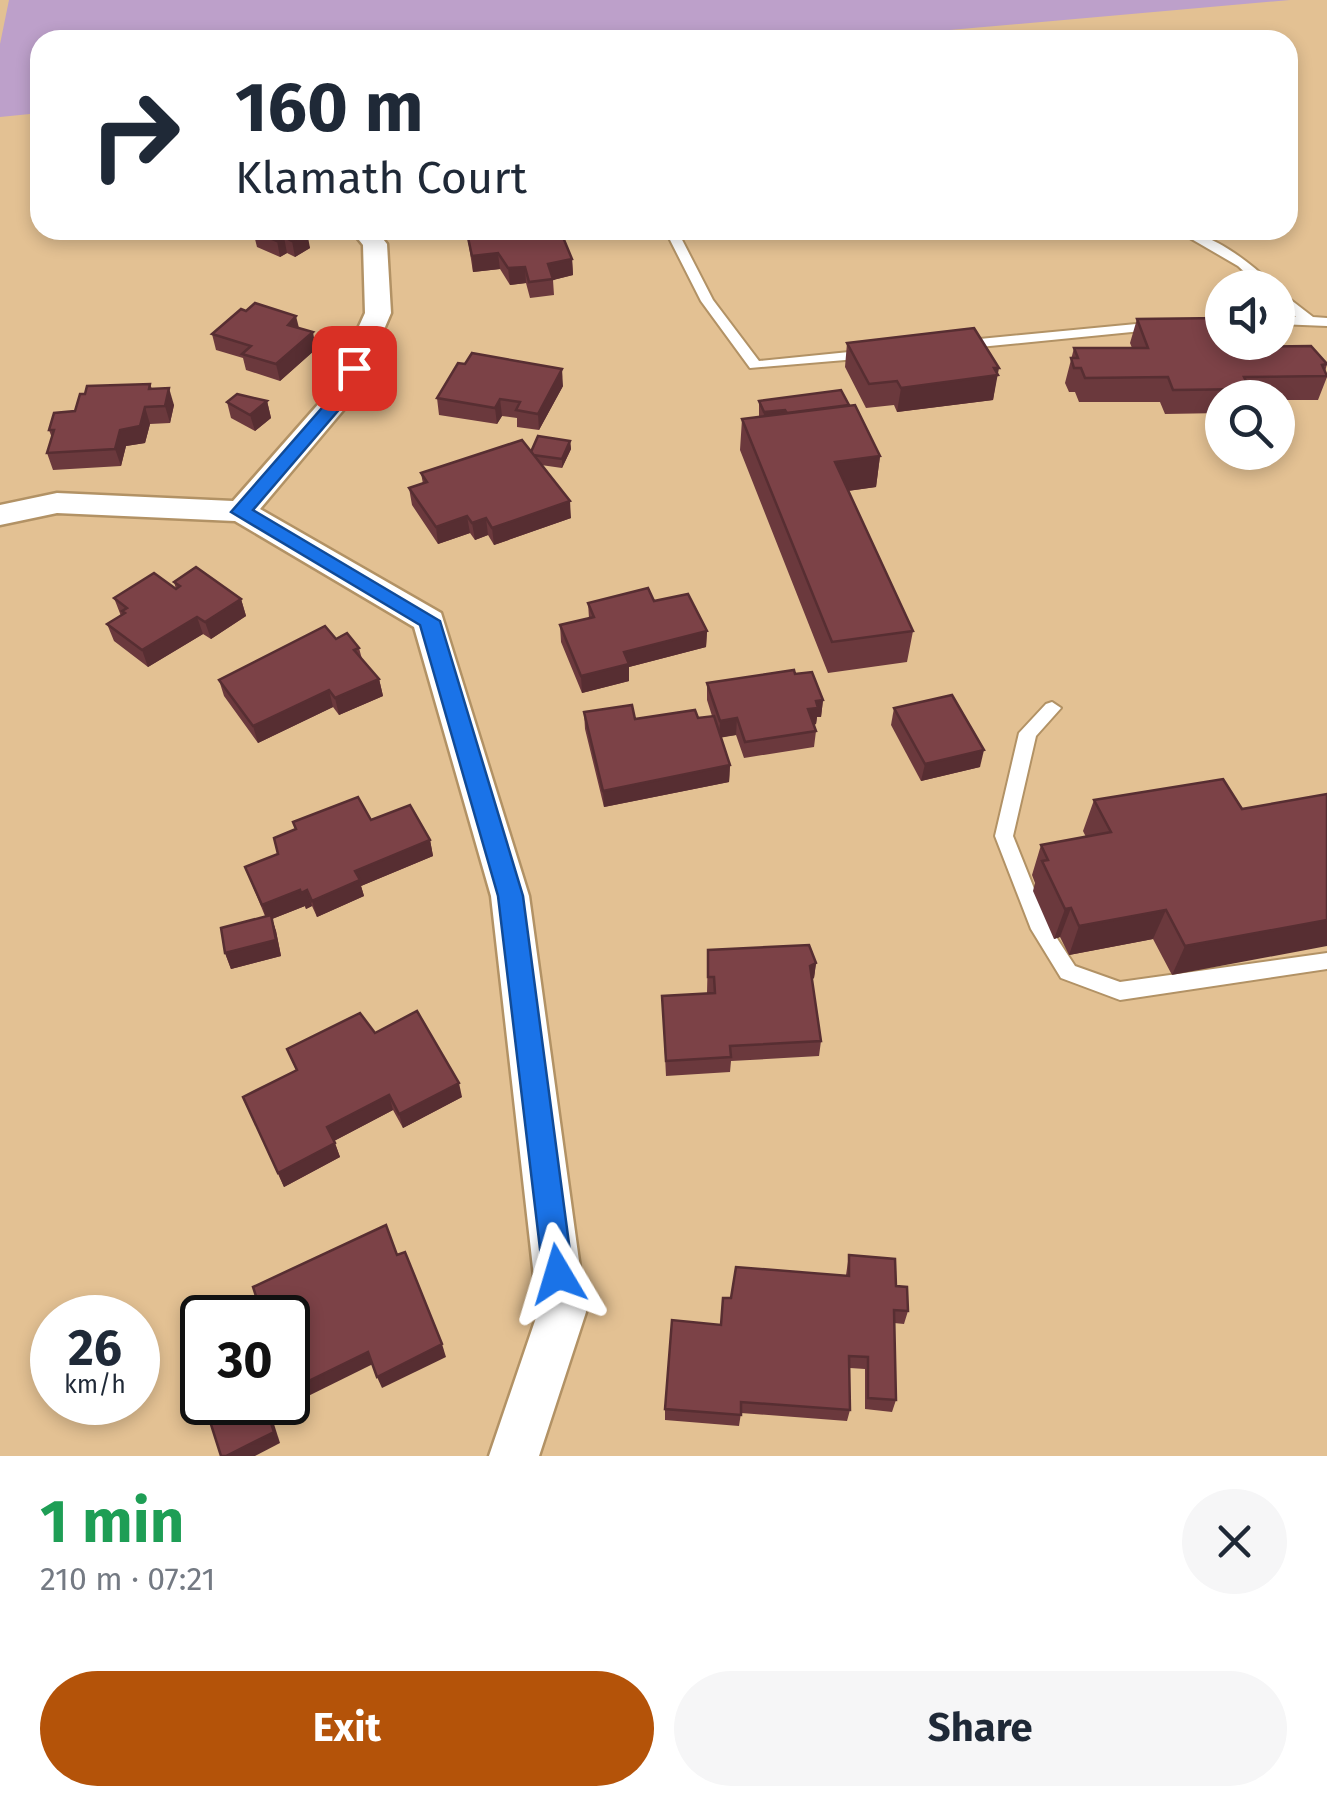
<!DOCTYPE html>
<meta charset="utf-8">
<style>
body{margin:0;font-family:"Fira Sans",sans-serif;background:#f6f6f7;color:#1f2937;height:100vh;display:flex;flex-direction:column;font-size:38px;white-space:nowrap}
*{box-sizing:border-box;margin:0}
p{font-size:32px;color:#747a83}
.icon{flex:none;width:55px;height:55px;fill:none;stroke:currentColor;stroke-width:2;stroke-linecap:round;stroke-linejoin:round}
.map{position:relative;height:1456px;overflow:hidden}
.side{display:flex;flex-direction:column;background:#fff;flex:1}
.side>*{flex:none}
.top-card{position:absolute;left:30px;top:30px;width:1268px;height:210px;border-radius:30px;box-shadow:0 5px 15px #0003;background:#fff;color:#1f2937;overflow:hidden}
.controls{position:absolute;left:1205px;top:270px;display:grid;gap:20px}
.controls a{display:grid;place-items:center;width:90px;height:90px;border-radius:50%;background:#fff;box-shadow:0 5px 15px #0003;font-size:50px}
.speed{position:absolute;left:30px;top:1295px;display:flex;gap:20px;font-size:50px;font-weight:700;text-align:center}
.speed>*{display:grid;place-content:center;width:130px;height:130px;border-radius:50%;background:#fff;box-shadow:0 5px 15px #0003;line-height:1}
.speed small{font-size:25px;font-weight:400}
.speed .limit{border:5px solid #111;border-radius:15px;background:#fff;color:#111}
.pin{position:absolute;display:grid;place-items:center;width:85px;height:85px;color:#fff;margin:-42px;border-radius:20px;box-shadow:0 5px 15px #0006}
.me{position:absolute;width:110px;margin:-55px;rotate:353deg;stroke-linejoin:round;filter:drop-shadow(0 0 8px #0008)}
.turn{display:flex;align-items:center;gap:35px;height:210px;padding:0 40px;font-size:45px}
.turn .icon{width:130px;height:130px;stroke-width:2.5}
.turn b{display:block;font-size:70px;line-height:85px}
.round{display:grid;place-items:center;flex:none;width:105px;height:105px;border-radius:52px;background:#f6f6f7}
.head{display:flex;align-items:center;justify-content:space-between;height:170px;padding:0 40px}
h1{font-size:60px;font-weight:700;line-height:75px;color:#1e9e55}
.action{display:flex;gap:20px;margin-top:auto;padding:20px 40px}
.action a{flex:1;height:115px;border-radius:60px;background:#b45309;color:#fff;font-size:40px;font-weight:700;line-height:115px;text-align:center}
.action a+a{background:#f6f6f7;color:#1f2937}
.map>svg:first-child{display:block}
.green{fill:#bda0ca}
.lines{fill:none;stroke-linecap:round;stroke-linejoin:round}
.lane-casing{stroke:#b29265;stroke-width:4}
.street-casing{stroke:#b29265;stroke-width:5}
.lane{fill:#fff;fill-rule:evenodd}
.street{fill:#fff;fill-rule:evenodd}
.wall{fill:#6b393d}
.shaded-wall{fill:#572e32}
.building{fill:#7c4247;stroke:#572e32;stroke-width:2.5}
.route{fill:#1a73e8;stroke:#114b97;stroke-width:2.5}
</style>
<div class="map">
<svg width="1327" height="1456" viewBox="0 0 1327 1456">
<rect width="100%" height="100%" fill="#e3c193"/>
<polygon class="green" points="9,0 1290,0 836,40 40,40 40,113 0,117 0,44"/>
<g class="lines">
<defs>
<g id="lane">
<polygon points="665,230 677,230 713,300 759,361 869,350 876,354 869,358 750,368 701,301"/>
<path d="M1176,230C1209,230 1253,264 1276,288H1262L1238,266Z"/>
<polygon points="1278,290 1313,317 1327,318 1327,326 1278,324 1278,316 1296,317 1278,300"/>
<polygon points="1157,322 1162,323 1162,329 959,349 952,345 959,341"/>
<polygon points="1052,702 1061,708 1036,736 1013,836 1049,926 1075,966 1120,982 1327,953 1327,969 1120,1000 1061,978 1031,929 995,836 1019,733 1046,704"/>
</g>
<polygon id="street" points="351,230 376,230 387,244 391,313 356,395 260,509 441,613 529,896 586,1312 539,1456 489,1456 538,1312 491,896 414,627 235,521 57,513 0,525 0,505 57,493 233,501 329,392 365,313 363,245"/>
</defs>
<use href="#lane" class="lane-casing"/>
<use href="#street" class="street-casing"/>
<use href="#lane" class="lane"/>
<use href="#street" class="street"/>
</g>
<g class="wall">
<polygon points="302,230 310,248 295,257 287,253 280,257 257,247 253,231"/>
<polygon points="463,230 490,230 505,233 572,259 573,275 553,280 554,295 530,298 526,283 510,285 500,269 473,272 467,234 465,234"/>
<polygon points="1018,230 1072,230 1068,236 1047,239 1021,233"/>
<polygon points="1137,319 1236,347 1327,364 1325,372 1327,377 1318,400 1278,400 1278,398 1222,398 1222,413 1165,414 1160,402 1079,402 1075,392 1069,392 1065,383 1074,348 1132,348 1130,343"/>
<polygon points="299,328 316,349 280,381 246,370 243,358 216,350 212,334"/>
<polygon points="847,343 997,374 993,400 897,412 894,405 866,408 845,367"/>
<polygon points="150,384 152,389 174,405 170,423 150,424 145,443 126,446 121,466 53,470 47,453 52,438 49,430"/>
<polygon points="563,386 539,430 517,427 517,418 502,416 497,424 439,415 437,398"/>
<polygon points="267,401 271,418 255,431 231,418 227,402"/>
<polygon points="759,401 849,405 880,456 876,487 848,491 913,631 907,662 828,673 740,450 742,419 759,417"/>
<polygon points="570,441 571,449 562,468 541,465 571,518 494,545 488,535 475,540 470,533 438,544 412,505 409,488 423,484 421,473 531,452"/>
<polygon points="174,582 241,599 246,616 211,639 203,634 148,667 114,641 107,624 121,616 114,598 176,589"/>
<polygon points="654,601 707,631 706,647 629,667 629,681 582,693 561,642 560,625 589,618 588,603"/>
<polygon points="336,639 359,648 362,659 379,679 383,696 339,715 333,707 258,743 224,696 219,680"/>
<polygon points="795,674 823,700 821,717 817,717 816,724 814,725 816,731 814,747 744,758 736,735 721,737 730,765 729,782 604,807 585,729 584,712 635,719 698,718 712,716 707,700 707,683"/>
<polygon points="894,708 980,767 921,781 891,725"/>
<polygon points="1327,794 1172,975 1153,939 1069,955 1060,937 1054,939 1033,891 1035,883 1032,875 1041,845 1086,837 1083,831 1094,800 1242,809"/>
<polygon points="371,820 430,840 433,856 361,886 364,896 317,917 312,906 306,909 305,906 272,919 276,931 281,956 231,969 225,953 265,916 245,867 278,854 295,829 293,822"/>
<polygon points="708,950 816,963 814,978 812,979 821,1041 819,1056 731,1061 730,1072 666,1076 662,996 707,993"/>
<polygon points="375,1033 462,1097 403,1128 393,1110 334,1141 340,1157 284,1187 243,1097 296,1070 287,1049"/>
<polygon points="849,1255 896,1286 908,1311 904,1324 894,1323 896,1400 892,1412 865,1409 865,1369 850,1368 850,1410 847,1421 741,1413 739,1426 665,1420 665,1409 721,1325 846,1275"/>
</g>
<g class="shaded-wall">
<polygon points="1049,230 1072,230 1068,236 1047,239"/>
<polygon points="307,232 310,248 295,257 292,241"/>
<polygon points="284,237 287,253 280,257 277,241"/>
<polygon points="498,253 500,269 473,272 472,256"/>
<polygon points="572,259 573,275 553,280 548,264"/>
<polygon points="525,267 526,283 510,285 508,268"/>
<polygon points="296,316 300,332 288,325"/>
<polygon points="313,332 316,349 280,381 276,364"/>
<polygon points="999,368 993,400 897,412 901,388"/>
<polygon points="562,369 563,386 539,430 538,414"/>
<polygon points="169,388 174,405 170,423 165,406"/>
<polygon points="500,399 502,416 497,424 495,408"/>
<polygon points="267,401 271,418 255,431 250,415"/>
<polygon points="145,407 150,424 145,443 126,446 121,466 115,449 120,430"/>
<polygon points="785,410 784,426 763,429 764,412"/>
<polygon points="570,441 571,449 562,468 562,459"/>
<polygon points="880,456 876,487 832,493 835,462"/>
<polygon points="570,501 571,518 494,545 492,528"/>
<polygon points="467,516 470,533 438,544 436,527"/>
<polygon points="486,518 488,535 475,540 472,523"/>
<polygon points="241,599 246,616 211,639 205,622"/>
<polygon points="197,617 203,634 148,667 142,650"/>
<polygon points="707,631 706,647 629,667 629,681 582,693 581,676 624,652"/>
<polygon points="379,679 383,696 339,715 335,698"/>
<polygon points="329,690 333,707 258,743 253,726"/>
<polygon points="823,700 821,717 817,717 816,724 806,726 808,709 816,701"/>
<polygon points="737,718 736,735 719,738 720,721"/>
<polygon points="984,750 980,767 921,781 925,764"/>
<polygon points="730,765 729,782 604,807 603,791"/>
<polygon points="430,840 433,856 361,886 364,896 317,917 312,901 355,871"/>
<polygon points="300,890 307,890 312,906 306,909 305,906 272,919 276,931 281,956 231,969 225,953 267,921 262,905"/>
<polygon points="1071,908 1060,937 1054,939 1065,909"/>
<polygon points="1166,910 1153,939 1069,955 1079,926"/>
<polygon points="1327,920 1327,946 1172,975 1185,946"/>
<polygon points="816,963 814,978 808,982 810,966"/>
<polygon points="459,1083 462,1097 403,1128 399,1114"/>
<polygon points="389,1095 393,1110 332,1142 327,1127"/>
<polygon points="335,1143 340,1157 284,1187 278,1173"/>
<polygon points="442,1344 446,1357 382,1388 377,1377"/>
<polygon points="368,1352 373,1364 292,1404 288,1395 288,1391"/>
<polygon points="264,1402 267,1402 280,1443 255,1456 226,1456"/>
</g>
<g class="building">
<polygon points="255,230 302,230 307,232 292,241 284,237 277,241 253,231"/>
<polygon points="495,230 504,230 505,233 530,230 560,230 572,259 548,264 553,279 529,282 525,267 508,268 498,253 472,256 467,233"/>
<polygon points="255,303 296,316 288,325 313,332 276,364 242,354 251,346 212,334 241,309 246,311"/>
<polygon points="1222,318 1222,342 1234,342 1236,347 1311,346 1327,364 1322,365 1327,376 1244,377 1250,389 1173,390 1168,377 1085,378 1081,368 1074,368 1071,358 1078,358 1074,348 1148,348 1137,319"/>
<polygon points="974,328 999,368 994,368 998,375 901,388 897,381 869,384 847,343"/>
<polygon points="472,353 562,369 538,414 516,410 520,402 500,399 495,408 437,398 458,363 465,364"/>
<polygon points="150,384 149,389 169,388 165,406 145,407 140,426 120,430 115,449 47,453 54,430 49,430 54,413 75,411 80,394 85,394 87,386"/>
<polygon points="841,390 849,405 787,413 785,410 764,412 759,401"/>
<polygon points="237,394 267,401 250,415 227,402"/>
<polygon points="855,405 880,456 835,462 913,631 832,642 742,419"/>
<polygon points="538,436 570,441 562,459 533,455 531,452"/>
<polygon points="522,440 570,501 492,528 486,518 472,523 467,516 436,527 409,488 427,482 421,473"/>
<polygon points="196,567 241,599 205,622 197,617 142,650 107,624 125,613 122,611 127,608 114,598 154,573 176,589 180,586 174,582"/>
<polygon points="648,588 654,601 688,594 707,631 624,652 629,664 581,676 560,625 594,617 588,603"/>
<polygon points="325,626 336,639 347,633 359,648 354,650 379,679 335,698 329,690 253,726 219,680"/>
<polygon points="794,670 795,674 812,672 823,700 816,701 818,708 808,709 816,731 745,742 737,718 720,721 707,683"/>
<polygon points="952,695 984,750 925,764 894,708"/>
<polygon points="632,705 635,719 695,710 698,718 714,716 730,765 603,791 584,712"/>
<polygon points="1223,779 1242,809 1327,794 1327,920 1185,946 1166,910 1079,926 1071,908 1065,909 1042,861 1048,860 1041,845 1111,832 1094,800"/>
<polygon points="358,797 371,820 410,805 430,840 355,871 360,880 312,901 307,890 301,893 300,890 262,905 245,867 278,854 274,838 296,829 293,822"/>
<polygon points="271,915 276,940 225,953 221,928"/>
<polygon points="809,945 816,963 810,966 821,1041 730,1046 731,1057 666,1061 662,996 715,993 714,977 708,977 708,950"/>
<polygon points="417,1011 459,1083 399,1114 389,1095 327,1127 335,1143 278,1173 243,1097 297,1070 287,1049 360,1013 375,1033"/>
<polygon points="386,1225 397,1255 405,1252 442,1344 377,1377 368,1352 288,1391 288,1318 263,1318 253,1287"/>
<polygon points="849,1255 895,1259 896,1286 907,1287 908,1311 894,1310 896,1400 868,1398 868,1357 849,1356 850,1410 741,1402 741,1415 665,1409 672,1320 721,1325 723,1298 731,1298 736,1267 849,1276"/>
<polygon points="211,1402 264,1402 274,1432 226,1456 221,1456 208,1415 214,1413"/>
</g>
<polygon class="route" points="354,363 363,368 348,399 253,510 440,621 523,896 573,1274 568,1284 558,1289 547,1284 543,1274 498,896 420,625 231,512 334,394 345,368"/>
</svg>
<div class="controls">
<a><svg class="icon" aria-label="sound" viewBox="0 0 24 24"><path d="M4 9h4l5-4v14l-5-4H4zM17 9q2 3 0 6"/></svg></a>
<a><svg class="icon" aria-label="search" viewBox="0 0 24 24"><circle cx="10" cy="10" r="6"/><path d="M15 15l6 6"/></svg></a>
</div>
<div class="speed"><div>26<small>km/h</small></div><div class="limit">30</div></div>
<div class="pin" style="left:354px;top:368px;background:#d93025"><svg class="icon" aria-label="arrive" viewBox="0 0 24 24"><path d="M6 21V4h12l-3 4 3 4H6"/></svg></div>
<svg class="me" style="left:558px;top:1274px" viewBox="-20 -20 40 40"><path d="M0-17L14 15 0 8-14 15z" fill="#1a73e8" stroke="#fff" stroke-width="4"/></svg>
<div class="top-card">
<div class="turn"><svg class="icon" aria-label="right" viewBox="0 0 24 24"><path d="M7 20v-9h11M14 6l5 5-5 5"/></svg><div><b>160 m</b>Klamath Court</div></div>
</div>
</div>
<section class="side">
<div class="head"><div><h1>1 min</h1><p>210 m · 07:21</p></div><a class="round"><svg class="icon" aria-label="close" viewBox="0 0 24 24"><path d="M6 6l12 12M18 6L6 18"/></svg></a></div>
<div class="action"><a>Exit</a><a>Share</a></div>
</section>
